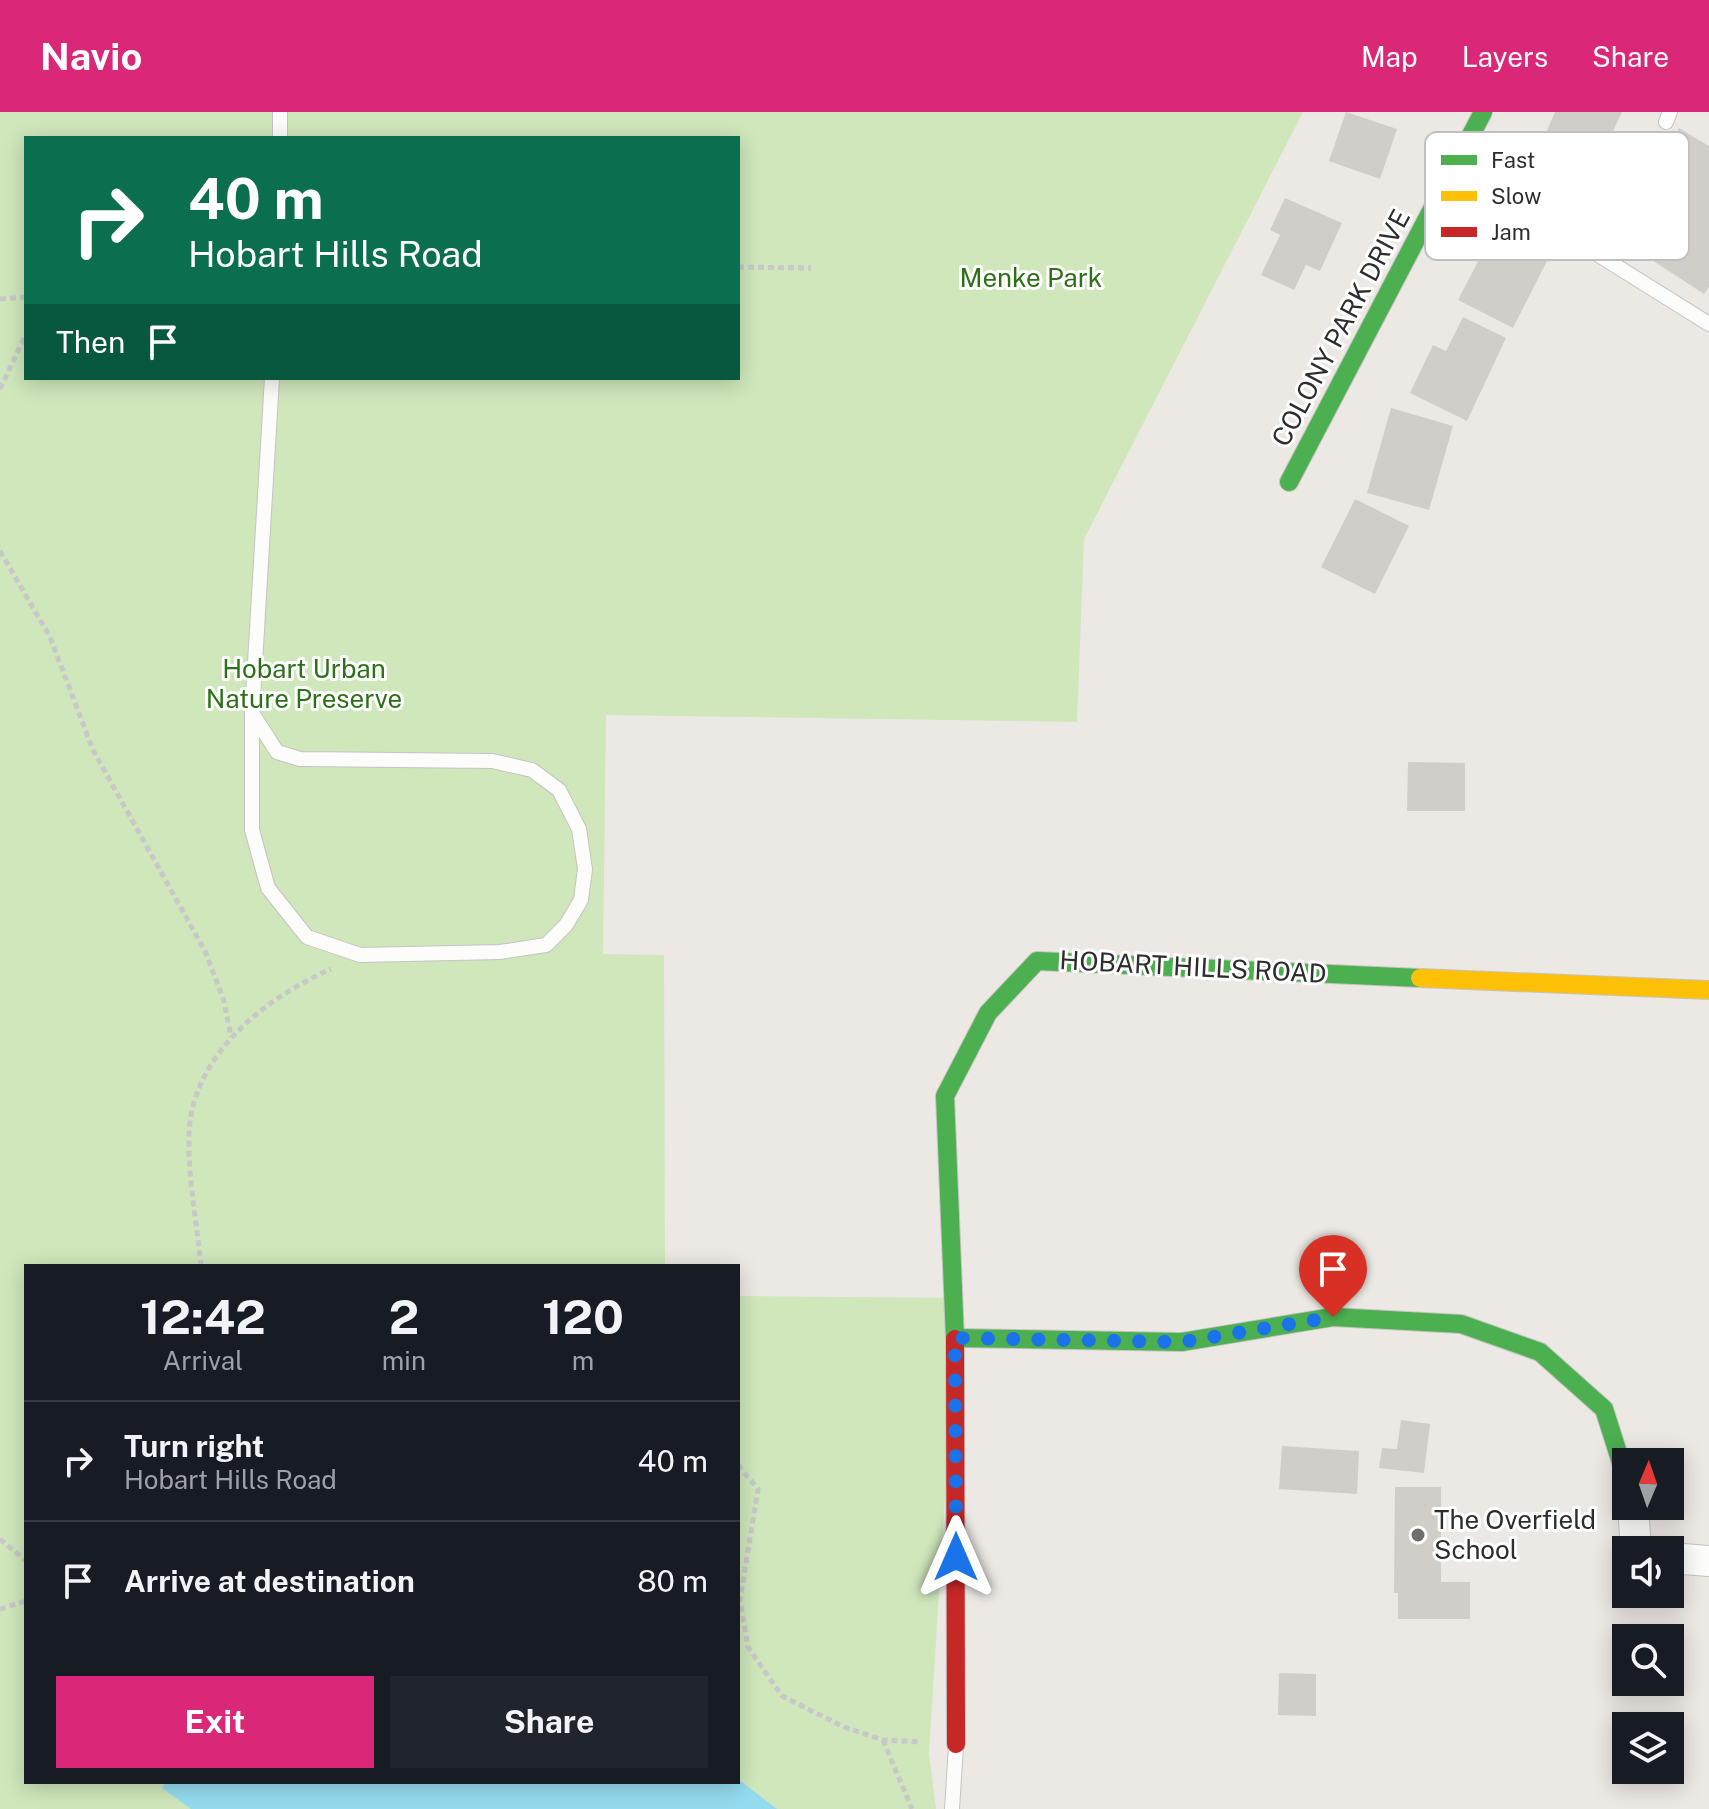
<!DOCTYPE html>
<style>
body{margin:0;font-family:"Public Sans",sans-serif;background:#20242c;color:#f1f3f6;height:100vh;display:flex;flex-direction:column;font-size:30px;white-space:nowrap}
*{box-sizing:border-box;margin:0}
p{font-size:26px;color:#9ea1a6}
.icon{flex:none;width:44px;height:44px;fill:none;stroke:currentColor;stroke-width:2;stroke-linecap:round;stroke-linejoin:round}
.map{position:relative;flex:1;overflow:hidden}
.sheet{position:absolute;left:24px;top:1152px;width:716px;height:520px;display:flex;flex-direction:column;background:#171b24;border-radius:0px;box-shadow:0 4px 20px #0003}
.sheet>*{flex:none}
.banner{position:absolute;left:24px;top:24px;width:716px;height:244px;border-radius:0px;box-shadow:0 4px 20px #0003;background:#0b6e4f;color:#fff;overflow:hidden}
.needle{width:52px;rotate:2deg}
.tools{position:absolute;left:1612px;top:1336px;display:grid;gap:16px}
.tools a{display:grid;place-items:center;width:72px;height:72px;border-radius:0px;background:#171b24;box-shadow:0 4px 20px #0003;font-size:40px}
.pin{position:absolute;display:grid;place-items:center;width:68px;height:68px;color:#fff;margin:-82px -34px;border-radius:50% 50% 50% 0;rotate:-45deg;box-shadow:0 0 8px #0007}
.pin .icon{rotate:45deg}
.me{position:absolute;width:88px;margin:-44px;rotate:0deg;stroke-linejoin:round;filter:drop-shadow(0 0 6px #0008)}
.turn{display:flex;align-items:center;gap:28px;height:168px;padding:0 32px;font-size:36px}
.turn .icon{width:104px;height:104px;stroke-width:2.5}
.turn b{display:block;font-size:56px;line-height:68px}
.then{display:flex;align-items:center;height:76px;padding:0 32px;background:#0003;gap:16px;font-size:30px}
.eta{display:flex;justify-content:space-evenly;align-items:center;height:136px;text-align:center}
.eta b{font-size:48px;font-weight:700;line-height:56px}
.primary-button{display:flex;gap:16px;margin-top:auto;padding:16px 32px}
.primary-button a{flex:1;height:92px;border-radius:0px;background:#db2777;color:#fff;font-size:32px;font-weight:700;line-height:92px;text-align:center}
.primary-button a+a{background:#20242c;color:#f1f3f6}
ul{padding:0;list-style:none}
li{display:flex;align-items:center;gap:24px;height:120px;padding:0 32px;border-top:2px solid #363941}
li div{flex:1}
li b{display:block;font-size:30px}
li em{font-style:normal}
header{display:flex;align-items:center;gap:48px;box-sizing:border-box;height:112px;padding:0 40px;background:#db2777;color:#fff}
header strong{font-size:38px}
nav{display:flex;gap:44px;margin-inline-start:auto;font-size:28px}
.map>svg:first-child{display:block}
.green{fill:#cfe7bb;fill-rule:evenodd}
.water{fill:#94dbef}
.building{fill:#d1ceca}
.lines{fill:none;stroke-linecap:round;stroke-linejoin:round}
.lane-casing{stroke:#c5c4c4;stroke-width:16}
.street-casing{stroke:#c5c4c4;stroke-width:32}
.fast-casing{stroke:#c5c4c4;stroke-width:20}
.slow-casing{stroke:#c5c4c4;stroke-width:20}
.jam-casing{stroke:#c5c4c4;stroke-width:20}
.path{stroke:#c8c8c8;stroke-width:5;stroke-dasharray:6 4;stroke-linecap:butt}
.lane{stroke:#fcfcfb;stroke-width:14}
.street{stroke:#fcfcfb;stroke-width:30}
.fast{stroke:#4caf50;stroke-width:18}
.slow{stroke:#ffc107;stroke-width:18}
.jam{stroke:#c62828;stroke-width:18}
.route{stroke:#1a73e8;stroke-width:14;stroke-dasharray:0 25.2}
.poi-dot{fill:#706e6d;stroke:#fff;stroke-width:3}
.labels{text-anchor:middle;stroke-width:6;stroke-linejoin:round;paint-order:stroke}
.park-label{font-size:26px;fill:#2d7018;stroke:#fff}
.street-label{font-size:26px;fill:#2d2d2d;stroke:#fff}
.poi-label{font-size:26px;fill:#2d2d2d;stroke:#fff;text-anchor:start}
.key{fill:#fff;stroke:#c0c0c0;stroke-width:2}
.key-label{font-size:22px;fill:#2d2d2d}
</style>
<header>
<strong>Navio</strong>
<nav><a>Map</a><a>Layers</a><a>Share</a></nav>
</header>
<div class="map">
<svg width="1709" height="1697" viewBox="0 0 1709 1697">
<rect width="100%" height="100%" fill="#ece8e4"/>
<path class="green" d="M0,0H1303L1084,427L1077,610L606,603L603,842L664,843L665,1154H26V1670H738V1184L953,1186L955,1226L929,1641L936,1697H0ZM26,26H738V266H26Z"/>
<polygon class="water" points="738,1667 777,1697 191,1697 162,1676 166,1670 738,1670"/>
<g class="building">
<polygon points="1346,0 1397,17 1380,67 1329,49"/>
<polygon points="1555,0 1622,0 1600,47 1545,23"/>
<polygon points="1679,16 1709,34 1709,175 1704,182 1615,124 1654,65"/>
<polygon points="1285,86 1342,111 1320,159 1306,153 1294,178 1261,163 1280,123 1270,118"/>
<polygon points="1496,115 1550,143 1513,216 1458,188"/>
<polygon points="1463,205 1506,226 1467,309 1410,281 1433,233 1446,239"/>
<polygon points="1391,296 1453,314 1429,398 1367,381"/>
<polygon points="1355,387 1409,414 1375,482 1321,455"/>
<polygon points="1408,650 1465,651 1465,699 1407,699"/>
<polygon points="1401,1308 1430,1312 1424,1361 1379,1356 1382,1336 1397,1337"/>
<polygon points="1282,1334 1359,1339 1357,1382 1279,1377"/>
<polygon points="1395,1375 1441,1375 1441,1470 1470,1470 1470,1507 1398,1507 1398,1481 1394,1481"/>
<polygon points="1279,1561 1316,1562 1316,1604 1278,1603"/>
</g>
<g class="lines">
<defs>
<g id="lane">
<polyline points="280,0 280,26"/>
<polyline points="1666,10 1670,0"/>
<polyline points="1641,51 1589,137 1709,212"/>
<polyline points="252,601 277,640 300,647 492,649 532,658 559,678 579,717 585,757 581,788 566,813 546,833 500,840 360,843 307,825 268,776 252,718 252,601 272,266"/>
<polyline points="952,1697 956,1634"/>
</g>
<g id="street">
<polyline points="1633,1394 1636,1438"/>
<polyline points="1670,1446 1709,1449"/>
</g>
<g id="fast">
<polyline points="1289,370 1483,0"/>
<polyline points="955,1226 1182,1230 1333,1205 1461,1212 1540,1240 1604,1297 1626,1366"/>
<polyline points="955,1227 945,984 988,901 1037,849 1420,866"/>
</g>
<polyline id="slow" points="1420,866 1709,878"/>
<polyline id="jam" points="955,1227 956,1632"/>
</defs>
<use href="#lane" class="lane-casing"/>
<use href="#street" class="street-casing"/>
<use href="#fast" class="fast-casing"/>
<use href="#slow" class="slow-casing"/>
<use href="#jam" class="jam-casing"/>
<g class="path">
<polyline points="738,155 811,156"/>
<polyline points="0,187 26,185"/>
<polyline points="0,277 26,222"/>
<polyline points="0,439 50,525 93,638 205,839 224,889 231,925"/>
<path d="M201,1154C197,1112 188,1067 189,1025C190,945 263,887 331,857"/>
<polyline points="738,1353 758,1377 740,1488 748,1535 782,1584 844,1615 883,1628 920,1630"/>
<polyline points="0,1427 26,1449"/>
<polyline points="0,1497 26,1489"/>
<polyline points="883,1628 912,1697"/>
</g>
<use href="#lane" class="lane"/>
<use href="#street" class="street"/>
<use href="#fast" class="fast"/>
<use href="#slow" class="slow"/>
<use href="#jam" class="jam"/>
</g>
<g class="lines">
<polyline class="route" points="956,1445 955,1226 1182,1230 1333,1205"/>
</g>
<circle class="poi-dot" cx="1418" cy="1423" r="8"/>
<g class="labels">
<g class="park-label">
<text x="1031" y="175">Menke Park</text>
<text x="304" y="566">Hobart Urban<tspan x="304" dy="30">Nature Preserve</tspan></text>
</g>
<g class="street-label">
<text transform="translate(1341 216) rotate(-62)" y="9">COLONY PARK DRIVE</text>
<text transform="translate(1193 855) rotate(3)" y="9">HOBART HILLS ROAD</text>
</g>
<g class="poi-label">
<text x="1434" y="1417">The Overfield<tspan x="1434" dy="30">School</tspan></text>
</g>
</g>
<rect x="1425" y="20" width="264" height="128" rx="12" class="key"/>
<rect x="1441" y="43" width="36" height="10" fill="#4caf50"/>
<rect x="1441" y="79" width="36" height="10" fill="#ffc107"/>
<rect x="1441" y="115" width="36" height="10" fill="#c62828"/>
<g class="key-label">
<text x="1491" y="56">Fast</text>
<text x="1491" y="92">Slow</text>
<text x="1491" y="128">Jam</text>
</g>
</svg>
<div class="tools">
<a><svg class="needle" viewBox="-14 -14 28 28"><path d="M0-13l5 13h-10z" fill="#e53935"/><path d="M0 13l5-13h-10z" fill="#9ea1a6"/></svg></a>
<a><svg class="icon" aria-label="sound" viewBox="0 0 24 24"><path d="M4 9h4l5-4v14l-5-4H4zM17 9q2 3 0 6"/></svg></a>
<a><svg class="icon" aria-label="search" viewBox="0 0 24 24"><circle cx="10" cy="10" r="6"/><path d="M15 15l6 6"/></svg></a>
<a><svg class="icon" aria-label="layers" viewBox="0 0 24 24"><path d="M12 4l9 5-9 5-9-5zM3 14l9 5 9-5"/></svg></a>
</div>
<div class="pin" style="left:1333px;top:1205px;background:#d93025"><svg class="icon" aria-label="arrive" viewBox="0 0 24 24"><path d="M6 21V4h12l-3 4 3 4H6"/></svg></div>
<svg class="me" style="left:956px;top:1445px" viewBox="-20 -20 40 40"><path d="M0-17L14 15 0 8-14 15z" fill="#1a73e8" stroke="#fff" stroke-width="4"/></svg>
<div class="banner">
<div class="turn"><svg class="icon" aria-label="right" viewBox="0 0 24 24"><path d="M7 20v-9h11M14 6l5 5-5 5"/></svg><div><b>40 m</b>Hobart Hills Road</div></div>
<div class="then">Then<svg class="icon" aria-label="arrive" viewBox="0 0 24 24"><path d="M6 21V4h12l-3 4 3 4H6"/></svg></div>
</div>
<section class="sheet">
<div class="eta">
<div><b>12:42</b><p>Arrival</p></div>
<div><b>2</b><p>min</p></div>
<div><b>120</b><p>m</p></div>
</div>
<ul>
<li><svg class="icon" aria-label="right" viewBox="0 0 24 24"><path d="M7 20v-9h11M14 6l5 5-5 5"/></svg><div><b>Turn right</b><p>Hobart Hills Road</p></div><em>40 m</em></li>
<li><svg class="icon" aria-label="arrive" viewBox="0 0 24 24"><path d="M6 21V4h12l-3 4 3 4H6"/></svg><div><b>Arrive at destination</b></div><em>80 m</em></li>
</ul>
<div class="primary-button"><a>Exit</a><a>Share</a></div>
</section>
</div>
